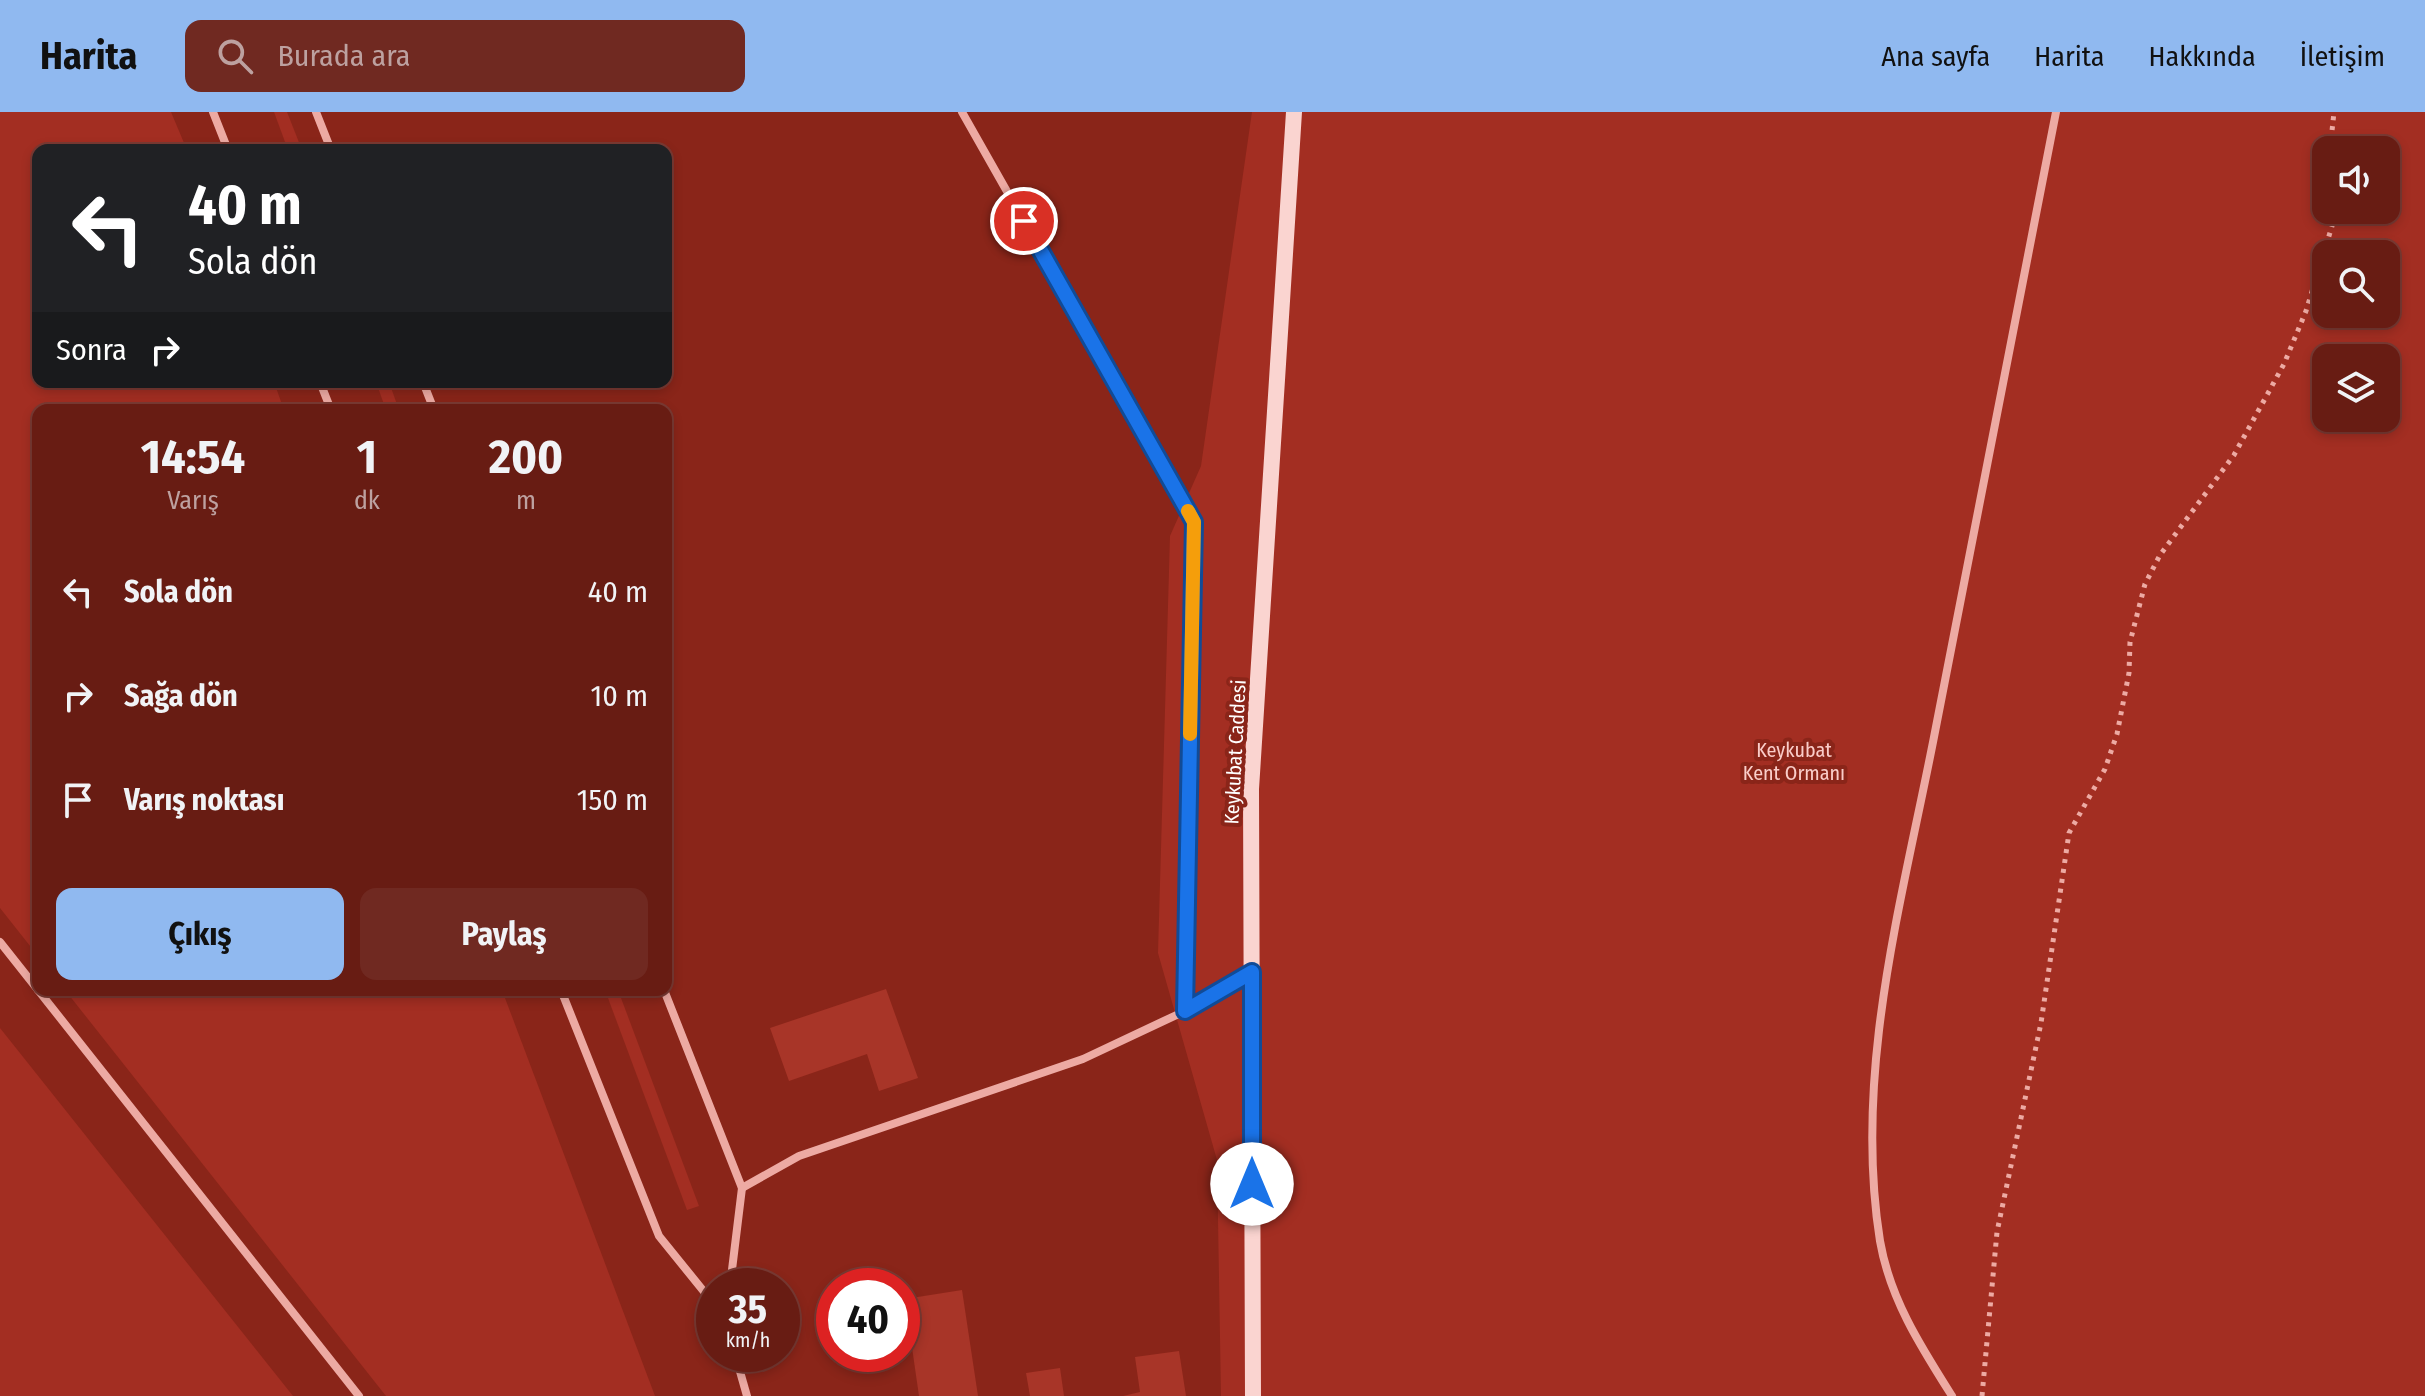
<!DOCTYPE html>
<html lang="tr">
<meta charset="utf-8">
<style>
body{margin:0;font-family:"Fira Sans Condensed",sans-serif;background:#702921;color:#f1f3f6;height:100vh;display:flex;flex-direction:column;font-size:30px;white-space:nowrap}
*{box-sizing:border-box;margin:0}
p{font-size:26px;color:#bda1a0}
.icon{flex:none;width:44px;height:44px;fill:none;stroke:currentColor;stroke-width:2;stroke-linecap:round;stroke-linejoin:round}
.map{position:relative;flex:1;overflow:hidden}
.side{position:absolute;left:32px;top:292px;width:640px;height:592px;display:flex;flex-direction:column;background:#681c13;border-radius:16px;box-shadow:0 4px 12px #0003,0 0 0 2px #7b3a33}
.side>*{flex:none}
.banner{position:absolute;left:32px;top:32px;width:640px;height:244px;border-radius:16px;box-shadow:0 4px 12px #0003,0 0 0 2px #7b3a33;background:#202124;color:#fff;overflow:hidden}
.fabs{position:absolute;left:2312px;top:24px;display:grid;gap:16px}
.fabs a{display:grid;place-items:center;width:88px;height:88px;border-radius:16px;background:#681c13;box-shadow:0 4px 12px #0003,0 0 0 2px #7b3a33;font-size:40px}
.speed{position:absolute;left:696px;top:1156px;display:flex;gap:16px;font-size:40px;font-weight:700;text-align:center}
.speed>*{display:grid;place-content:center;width:104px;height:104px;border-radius:50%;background:#681c13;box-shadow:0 4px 12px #0003,0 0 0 2px #7b3a33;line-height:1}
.speed small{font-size:20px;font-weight:400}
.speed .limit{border:12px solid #d22;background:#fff;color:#111}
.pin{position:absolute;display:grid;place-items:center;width:68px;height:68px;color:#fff;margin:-34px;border:4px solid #fff;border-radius:50%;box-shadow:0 2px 8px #0007}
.me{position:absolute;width:88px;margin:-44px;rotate:0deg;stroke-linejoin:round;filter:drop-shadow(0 0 6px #0008)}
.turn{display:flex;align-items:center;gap:28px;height:168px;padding:0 24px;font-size:36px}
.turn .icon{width:104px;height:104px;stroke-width:2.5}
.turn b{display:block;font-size:56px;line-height:68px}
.then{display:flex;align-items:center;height:76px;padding:0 24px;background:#0003;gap:16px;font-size:30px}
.eta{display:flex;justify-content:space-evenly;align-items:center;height:136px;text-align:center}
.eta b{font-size:48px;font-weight:700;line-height:56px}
.action{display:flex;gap:16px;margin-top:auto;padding:16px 24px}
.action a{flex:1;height:92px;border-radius:16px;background:#90b9f0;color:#111;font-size:32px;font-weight:700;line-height:92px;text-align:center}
.action a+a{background:#702921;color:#f1f3f6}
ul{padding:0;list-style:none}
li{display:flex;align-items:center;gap:24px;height:104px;padding:0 24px}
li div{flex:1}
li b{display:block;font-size:30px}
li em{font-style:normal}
header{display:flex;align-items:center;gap:48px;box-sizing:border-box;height:112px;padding:0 40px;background:#90b9f0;color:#111}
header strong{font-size:38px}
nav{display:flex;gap:44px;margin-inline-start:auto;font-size:28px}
.search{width:560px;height:72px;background:#702921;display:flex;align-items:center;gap:20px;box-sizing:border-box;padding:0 28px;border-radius:16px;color:#bda1a0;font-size:30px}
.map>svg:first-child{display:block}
.green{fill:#a32e22;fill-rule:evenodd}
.building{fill:#a83528}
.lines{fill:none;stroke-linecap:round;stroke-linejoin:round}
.path{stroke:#edaaa3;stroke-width:5;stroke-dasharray:4 6;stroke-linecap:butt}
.street{stroke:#edaaa3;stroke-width:8}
.secondary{stroke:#fad4d0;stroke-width:16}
.route-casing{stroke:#114b97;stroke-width:20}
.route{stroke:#1a73e8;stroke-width:14}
.slow{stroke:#f59e0b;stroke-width:14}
.labels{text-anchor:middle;stroke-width:8;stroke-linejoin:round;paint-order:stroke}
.park-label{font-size:20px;fill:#facdc9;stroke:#8a2519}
.street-label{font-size:20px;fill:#fff;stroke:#8a2519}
</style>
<header>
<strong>Harita</strong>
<div class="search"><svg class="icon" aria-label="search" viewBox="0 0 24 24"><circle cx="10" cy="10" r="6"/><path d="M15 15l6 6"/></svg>Burada ara</div>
<nav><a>Ana sayfa</a><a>Harita</a><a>Hakkında</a><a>İletişim</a></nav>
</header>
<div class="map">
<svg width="2425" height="1284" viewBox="0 0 2425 1284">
<rect width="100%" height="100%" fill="#8a2519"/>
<g class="green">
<polygon points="0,0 171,0 187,38 38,38 38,270 274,270 284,298 38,298 38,844 0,796"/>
<polygon points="274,0 287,0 302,38 288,38"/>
<path d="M1252,0H2425V1284H1221L1217,1048L1158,841L1170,424L1201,354ZM2326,38H2386V98H2326ZM2326,142H2386V202H2326ZM2326,246H2386V306H2326Z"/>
<polygon points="376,270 389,270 399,298 386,298"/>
<polygon points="65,878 502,878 655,1284 386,1284"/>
<polygon points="605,878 618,878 699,1094 687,1098"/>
<polygon points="0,916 293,1284 0,1284"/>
</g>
<g class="building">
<polygon points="886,877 918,966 879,979 867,942 789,969 770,916"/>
<polygon points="962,1178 978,1284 919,1284 905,1187"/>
<polygon points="1179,1239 1186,1284 1123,1284 1140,1280 1135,1245"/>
<polygon points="1060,1256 1064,1284 1030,1284 1026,1261"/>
</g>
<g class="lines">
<g class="path">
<polyline points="2330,38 2334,0"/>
<polyline points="1982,1284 1997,1120 2041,911 2069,721 2105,657 2117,622 2129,561 2130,530 2145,472 2160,443 2234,343 2284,252 2306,199 2332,114 2332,98"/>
</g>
<g class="street">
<polyline points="213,0 228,38"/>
<polyline points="316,0 331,38"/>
<polyline points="320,270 331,298"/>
<polyline points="423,270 434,298"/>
<polyline points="0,830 38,878"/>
<polyline points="38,878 359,1284"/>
<polyline points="561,878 659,1124 714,1192"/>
<polyline points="664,878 742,1076 730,1174"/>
<polyline points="1185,899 1250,861"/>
<polyline points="742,1076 799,1044 1083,947 1185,899 1194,410 962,0"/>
<polyline points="735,1242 747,1284"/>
<path d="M1952,1284C1921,1235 1890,1187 1880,1129C1853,960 1902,789 1934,625C1975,416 2016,208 2056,0"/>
</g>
<polyline class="secondary" points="1253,1284 1251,677 1294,0"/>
</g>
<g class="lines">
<defs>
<polyline id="route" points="1024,109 1194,410 1185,899 1252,860 1252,1072"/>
</defs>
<use href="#route" class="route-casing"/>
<use href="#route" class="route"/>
<polyline class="slow" points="1188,399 1194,410 1190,622"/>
</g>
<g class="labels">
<g class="park-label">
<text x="1794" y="645">Keykubat<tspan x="1794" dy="23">Kent Ormanı</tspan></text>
</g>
<g class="street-label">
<text transform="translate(1235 640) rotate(-87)" y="7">Keykubat Caddesi</text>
</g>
</g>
</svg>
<div class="fabs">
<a><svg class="icon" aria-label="sound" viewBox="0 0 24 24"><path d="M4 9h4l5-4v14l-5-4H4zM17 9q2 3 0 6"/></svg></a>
<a><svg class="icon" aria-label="search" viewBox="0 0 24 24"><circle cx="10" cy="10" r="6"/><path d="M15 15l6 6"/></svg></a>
<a><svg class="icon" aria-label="layers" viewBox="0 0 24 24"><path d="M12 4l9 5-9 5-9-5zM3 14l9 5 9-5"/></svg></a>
</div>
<div class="speed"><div>35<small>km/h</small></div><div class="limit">40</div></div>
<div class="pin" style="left:1024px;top:109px;background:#d93025"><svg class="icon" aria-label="arrive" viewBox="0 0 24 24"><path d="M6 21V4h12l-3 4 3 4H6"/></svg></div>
<svg class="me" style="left:1252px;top:1072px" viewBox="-20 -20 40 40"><circle r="19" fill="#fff"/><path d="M0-13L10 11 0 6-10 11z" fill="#1a73e8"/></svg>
<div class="banner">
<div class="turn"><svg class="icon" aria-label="left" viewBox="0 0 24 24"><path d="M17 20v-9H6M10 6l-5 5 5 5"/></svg><div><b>40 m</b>Sola dön</div></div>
<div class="then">Sonra<svg class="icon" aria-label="right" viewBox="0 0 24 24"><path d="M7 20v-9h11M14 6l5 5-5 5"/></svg></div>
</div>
<section class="side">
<div class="eta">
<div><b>14:54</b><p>Varış</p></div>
<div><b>1</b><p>dk</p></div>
<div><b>200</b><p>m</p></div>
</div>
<ul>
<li><svg class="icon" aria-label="left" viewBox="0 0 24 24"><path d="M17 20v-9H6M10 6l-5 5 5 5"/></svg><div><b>Sola dön</b></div><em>40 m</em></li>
<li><svg class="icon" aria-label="right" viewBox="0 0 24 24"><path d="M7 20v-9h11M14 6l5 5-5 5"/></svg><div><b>Sağa dön</b></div><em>10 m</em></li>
<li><svg class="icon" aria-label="arrive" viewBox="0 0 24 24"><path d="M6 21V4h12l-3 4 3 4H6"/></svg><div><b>Varış noktası</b></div><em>150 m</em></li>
</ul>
<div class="action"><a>Çıkış</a><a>Paylaş</a></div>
</section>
</div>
